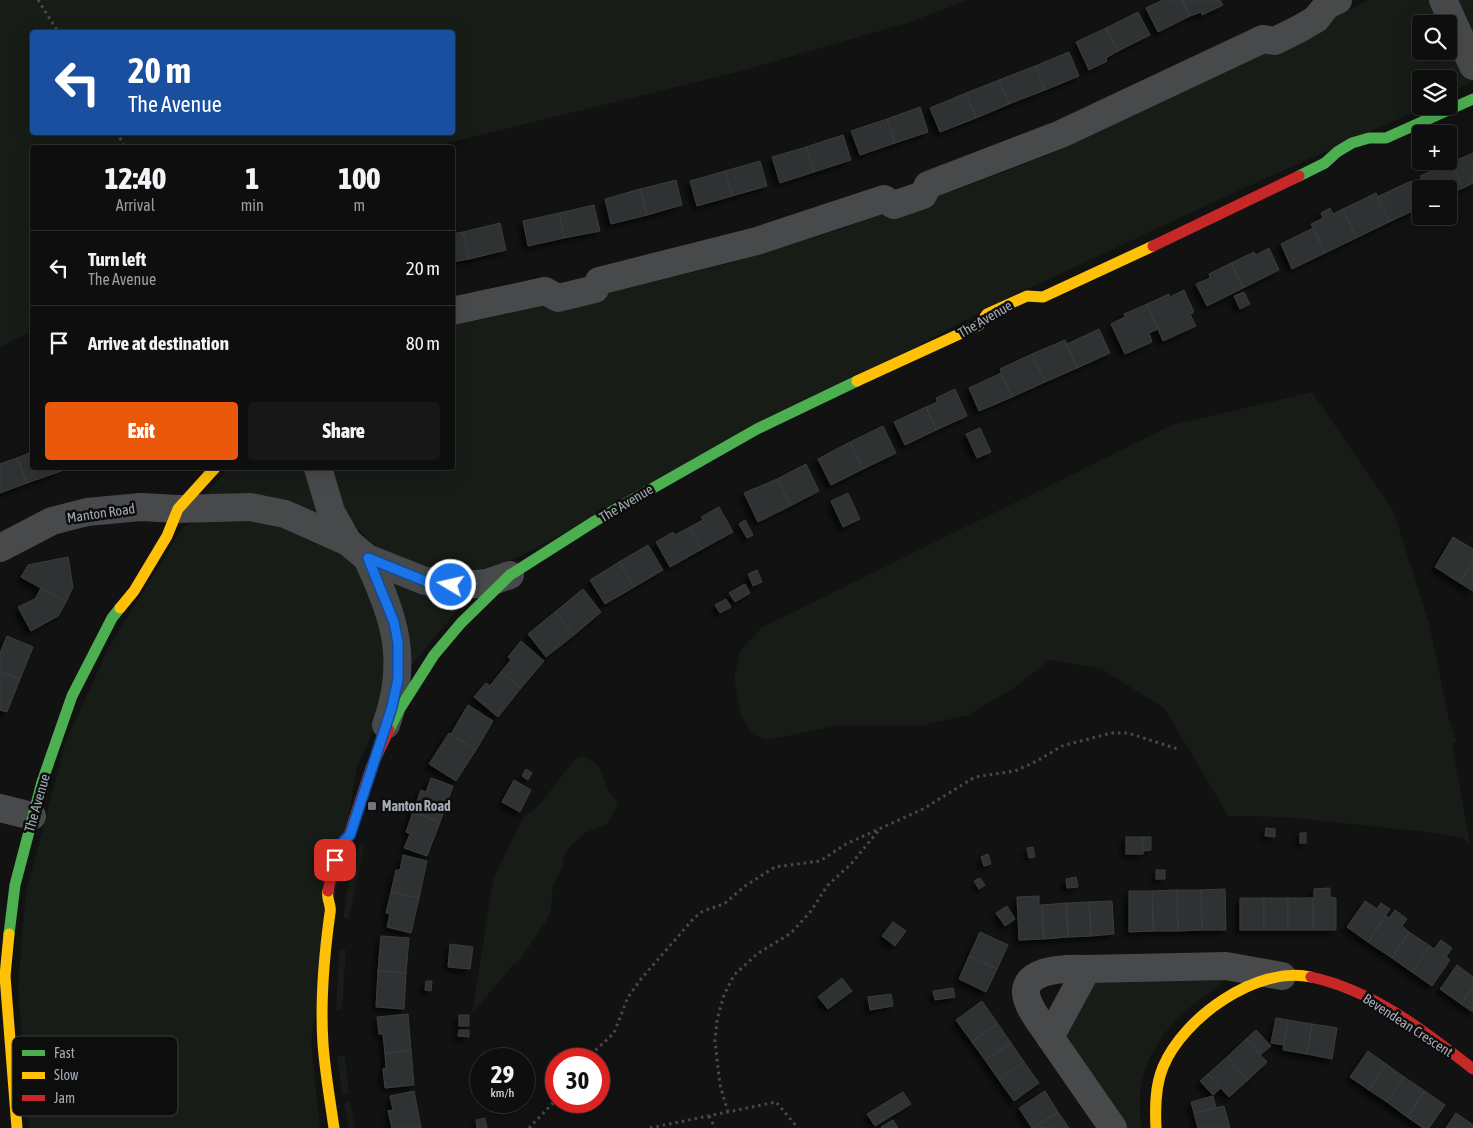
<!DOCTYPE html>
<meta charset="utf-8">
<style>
body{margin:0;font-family:"Asap Condensed",sans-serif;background:#171717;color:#f1f3f6;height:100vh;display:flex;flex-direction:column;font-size:19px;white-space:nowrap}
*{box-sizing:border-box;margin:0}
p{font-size:16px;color:#9b9c9e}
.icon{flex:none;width:28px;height:28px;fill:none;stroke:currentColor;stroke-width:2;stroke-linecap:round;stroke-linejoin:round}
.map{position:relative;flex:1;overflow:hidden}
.side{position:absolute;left:30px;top:145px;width:425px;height:325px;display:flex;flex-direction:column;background:#0e0e0e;border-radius:5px;box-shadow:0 5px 20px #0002,0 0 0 1px #2e2e2e}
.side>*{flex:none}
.top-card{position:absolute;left:30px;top:30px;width:425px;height:105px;border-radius:5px;box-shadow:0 5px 20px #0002,0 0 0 1px #2e2e2e;background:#1a4fa0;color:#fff;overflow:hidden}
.fabs{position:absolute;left:1412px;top:15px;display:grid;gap:10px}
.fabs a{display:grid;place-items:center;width:45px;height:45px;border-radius:5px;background:#0e0e0e;box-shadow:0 5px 20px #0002,0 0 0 1px #2e2e2e;font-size:25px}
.speed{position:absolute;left:470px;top:1048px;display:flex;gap:10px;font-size:25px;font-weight:700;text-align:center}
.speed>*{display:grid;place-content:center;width:65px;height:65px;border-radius:50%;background:#0e0e0e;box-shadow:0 5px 20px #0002,0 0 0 1px #2e2e2e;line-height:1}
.speed small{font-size:12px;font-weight:400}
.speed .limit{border:8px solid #d22;background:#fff;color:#111}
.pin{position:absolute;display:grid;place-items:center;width:42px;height:42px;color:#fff;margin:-21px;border-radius:10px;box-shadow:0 2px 8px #0006}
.me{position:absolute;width:55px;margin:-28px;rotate:279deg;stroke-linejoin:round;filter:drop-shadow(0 0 4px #0008)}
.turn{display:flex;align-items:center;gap:18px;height:105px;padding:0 15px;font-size:22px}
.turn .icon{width:65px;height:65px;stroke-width:2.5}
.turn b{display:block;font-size:35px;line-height:42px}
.eta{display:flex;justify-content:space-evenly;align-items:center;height:85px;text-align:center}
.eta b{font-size:30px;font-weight:800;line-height:35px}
.cta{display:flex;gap:10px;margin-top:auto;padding:10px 15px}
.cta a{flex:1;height:58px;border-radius:5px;background:#ea580c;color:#fff;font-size:20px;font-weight:800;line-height:58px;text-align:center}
.cta a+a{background:#171717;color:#f1f3f6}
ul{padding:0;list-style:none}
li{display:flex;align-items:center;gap:15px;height:75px;padding:0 15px;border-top:1px solid #2e2e2e}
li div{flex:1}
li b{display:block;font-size:19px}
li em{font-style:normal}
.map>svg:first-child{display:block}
.green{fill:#171c17;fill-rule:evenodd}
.building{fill:#2f3133;stroke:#3b3d3f;filter:url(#shadow)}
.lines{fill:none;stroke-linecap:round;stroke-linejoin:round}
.path{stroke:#484a4d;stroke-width:3;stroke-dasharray:2.5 4;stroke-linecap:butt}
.street{stroke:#47494b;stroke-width:28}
.fast{stroke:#4caf50;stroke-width:11}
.slow{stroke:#ffc107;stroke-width:11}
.jam{stroke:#c62828;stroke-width:11}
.route-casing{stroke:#114b97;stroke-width:12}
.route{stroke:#1a73e8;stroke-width:9}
.poi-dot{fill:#70757c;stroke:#0d0d0e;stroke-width:2}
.labels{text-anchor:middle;stroke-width:5;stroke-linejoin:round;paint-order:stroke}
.street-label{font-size:14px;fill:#a3abb4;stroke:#0d0d0e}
.poi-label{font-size:14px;font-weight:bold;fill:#a3abb4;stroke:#0d0d0e;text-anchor:start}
.key{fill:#0d0d0e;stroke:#3a3c40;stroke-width:1}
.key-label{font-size:14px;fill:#a3abb4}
</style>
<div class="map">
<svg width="1473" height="1128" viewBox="0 0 1473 1128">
<defs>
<filter id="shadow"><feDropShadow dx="-4.5" dy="4.5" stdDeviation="2.5" flood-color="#0009"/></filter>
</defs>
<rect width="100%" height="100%" fill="#121213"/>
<g class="green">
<path d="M0,0H968L910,22L741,71L432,147L32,148V331L0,347ZM452,32V132H32V32Z"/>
<path d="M1369,0H1473V82L1461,87L1449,97V79H1421V106H1428L1244,188L1004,300L521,556L483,570L449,576L390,556L370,542L351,520L342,506L329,468H452L453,325L628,288L727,264L825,234L965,187L1067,147L1264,53ZM1421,24H1449V51H1421Z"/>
<polygon points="1312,392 1393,510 1429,623 1449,720 1457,741 1452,744 1470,844 1462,837 1417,831 1285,817 1228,816 1165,709 1102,669 1049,660 1014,688 968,715 925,725 839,725 768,740 754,735 741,716 734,679 740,651 761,628 1172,425"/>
<polygon points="229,468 312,468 320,516 204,496"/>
<polygon points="210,514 310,530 353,562 385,613 387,701 357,767 311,1041 320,1128 29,1128 18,988 22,933 27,888 66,741 109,647 183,527"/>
<polygon points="393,580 465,596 464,602 411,666 388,583"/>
<path d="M582,756C607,768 599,771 609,792C612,797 617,799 618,805L607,824L585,833L567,850L562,861L564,865L553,885L551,910L546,921L519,961L514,964L472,1013L493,880L522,819L540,804L575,759Z"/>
<polygon points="360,843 365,845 349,918 343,918 351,869"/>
<polygon points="339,949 346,950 342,1010 336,1010"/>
<path d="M1095,978L1223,979C1216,991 1199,999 1188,1009C1152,1039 1133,1081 1142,1128H1125L1063,1039Z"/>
<polygon points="345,1055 349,1094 342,1095 337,1056"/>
<polygon points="350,1101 355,1128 349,1128 344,1103"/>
</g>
<g class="building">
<polygon points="1163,0 1182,0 1190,16 1158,32 1146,8"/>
<polygon points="1182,0 1220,0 1223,5 1202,15 1201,12 1190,16"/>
<polygon points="1138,12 1150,35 1118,51 1106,28"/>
<polygon points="1106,28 1118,51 1106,58 1107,61 1089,70 1076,42"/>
<polygon points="1069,52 1079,76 1045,90 1035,66"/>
<polygon points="1035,66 1045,90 1009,104 999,80"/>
<polygon points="999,80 1009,104 976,118 966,93"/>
<polygon points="966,93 976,118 940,132 930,108"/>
<polygon points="920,107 928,132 895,143 887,119"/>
<polygon points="887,119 895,143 860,155 851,131"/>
<polygon points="843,135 851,160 814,172 806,147"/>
<polygon points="806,147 814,172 780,183 772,157"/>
<polygon points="1473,153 1473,183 1463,188 1452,162"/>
<polygon points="760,161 767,186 732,196 725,171"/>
<polygon points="1452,162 1463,188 1449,194 1449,189 1425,189 1420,176"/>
<polygon points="725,171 732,196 697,206 690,181"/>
<polygon points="676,180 682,205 647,215 640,189"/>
<polygon points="1411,181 1421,207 1389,222 1377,197"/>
<polygon points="640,189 647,215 611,224 605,199"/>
<polygon points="1376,193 1389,222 1356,238 1343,209"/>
<polygon points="594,205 600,231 564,238 559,213"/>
<polygon points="1330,208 1333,214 1343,209 1356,238 1325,253 1311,224 1323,218 1321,213"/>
<polygon points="559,213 564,238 528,246 523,221"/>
<polygon points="500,223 506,250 469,259 463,232"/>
<polygon points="1313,228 1325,253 1292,269 1281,244"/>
<polygon points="463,232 469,259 452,262 452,234"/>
<polygon points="1269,248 1279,270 1243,288 1231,263 1254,252 1256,255"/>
<polygon points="1231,263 1243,288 1207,306 1196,284 1210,278 1209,274"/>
<polygon points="1184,290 1194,312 1190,314 1196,326 1163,341 1147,304 1169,294 1170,297"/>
<polygon points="1244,292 1250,304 1240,309 1234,296"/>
<polygon points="1147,304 1158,329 1149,333 1152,342 1125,354 1111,324 1125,317 1124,314"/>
<polygon points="1099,329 1110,353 1077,368 1067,344"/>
<polygon points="1065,340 1077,368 1045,382 1032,354"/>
<polygon points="1032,354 1045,382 1012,397 1000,369"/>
<polygon points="1001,373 1012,397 979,411 969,388"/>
<polygon points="955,389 967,416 936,430 926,407 937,402 936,398"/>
<polygon points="926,407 936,430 905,445 894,422"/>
<polygon points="883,426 896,453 863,469 850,442"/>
<polygon points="980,428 991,452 977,458 966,434"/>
<polygon points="850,442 863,469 831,485 818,459"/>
<polygon points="32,452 32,468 59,468 61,471 27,483 17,458"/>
<polygon points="17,458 27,483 0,493 0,464"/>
<polygon points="806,464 819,491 790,506 777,479"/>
<polygon points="777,479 790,506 758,522 744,493"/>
<polygon points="848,493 860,519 843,527 831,501"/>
<polygon points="719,507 733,532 702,549 690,527 703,520 701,517"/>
<polygon points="745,520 753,535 747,538 739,524"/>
<polygon points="690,527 702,549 670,567 656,542 673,532 675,535"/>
<polygon points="1453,537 1473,549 1473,561 1460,583 1435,567"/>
<polygon points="648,545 663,570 634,587 619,562"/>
<polygon points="68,557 73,587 66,602 21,577 28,565"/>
<polygon points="1473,561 1473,591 1460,583"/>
<polygon points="619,562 634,587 605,604 590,580"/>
<polygon points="757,570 762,582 753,586 748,574"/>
<polygon points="745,584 750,593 735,602 729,593"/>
<polygon points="41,588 66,602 58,616 31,631 18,607 35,599"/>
<polygon points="583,589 601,612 574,635 555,612"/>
<polygon points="726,599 731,607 720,613 715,605"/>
<polygon points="555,612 574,635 546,657 528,634"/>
<polygon points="7,636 33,647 20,679 0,671 0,653"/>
<polygon points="521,641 544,661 521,688 501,672 511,660 508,657"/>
<polygon points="0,671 20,679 7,712 0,710"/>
<polygon points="501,672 521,688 498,717 474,697 486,683 490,686"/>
<polygon points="468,705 493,721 476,750 451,734"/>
<polygon points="449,733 476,750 456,781 429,764"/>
<polygon points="526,769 532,773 528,780 522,776"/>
<polygon points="431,778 453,786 440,822 413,812 421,790 426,792"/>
<polygon points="514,780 531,790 520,812 502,802"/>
<polygon points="413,812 440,822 427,856 404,848 410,834 406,832"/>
<polygon points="1266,828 1275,829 1275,837 1265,836"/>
<rect x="1300" y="833" width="6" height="10"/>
<rect x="1126" y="837" width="17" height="17"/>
<polygon points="1143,837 1151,837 1151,850 1143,851"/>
<polygon points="1033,847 1035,857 1029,858 1027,848"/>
<polygon points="988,854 991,864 984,866 981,857"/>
<polygon points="403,855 427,861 419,898 391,892 396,870 400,870"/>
<rect x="1156" y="870" width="9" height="9"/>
<polygon points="1076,877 1078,887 1067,888 1066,879"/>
<polygon points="980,878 985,885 979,889 974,881"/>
<polygon points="1330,888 1330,897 1336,898 1336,930 1313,930 1314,889"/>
<polygon points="1225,889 1226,930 1202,930 1201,890"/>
<polygon points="1177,890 1201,890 1202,930 1178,931"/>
<polygon points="1177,890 1178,931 1153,931 1152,891"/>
<polygon points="1129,891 1152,891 1153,931 1129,932"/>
<polygon points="391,892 419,898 411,933 387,927 390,914 386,913"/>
<polygon points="1039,896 1039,905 1042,905 1044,939 1019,940 1017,897"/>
<rect x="1240" y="898" width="24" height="32"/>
<rect x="1264" y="898" width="24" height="32"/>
<rect x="1288" y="898" width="25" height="32"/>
<polygon points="1112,901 1114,934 1091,936 1089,902"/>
<polygon points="1365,901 1377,909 1381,903 1390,909 1368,942 1347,927"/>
<polygon points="1089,902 1091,936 1068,937 1066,903"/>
<polygon points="1066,903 1068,937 1044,939 1042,905"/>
<polygon points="1007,906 1015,919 1005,926 996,913"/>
<polygon points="1395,910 1407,919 1402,926 1409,932 1392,958 1368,942 1386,916 1389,918"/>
<polygon points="893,922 906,931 895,946 882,936"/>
<polygon points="980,932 1008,945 997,969 969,956"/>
<polygon points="1409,932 1430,946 1412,972 1392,958"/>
<polygon points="381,936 409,938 406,973 378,971"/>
<polygon points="1441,940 1452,948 1446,957 1450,960 1432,986 1412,972 1430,946 1434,949"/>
<polygon points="450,944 473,947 470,969 448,967"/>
<polygon points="969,956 997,969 986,992 959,979"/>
<polygon points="1457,965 1473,977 1473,987 1461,1004 1440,989"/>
<polygon points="378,971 406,973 404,1009 376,1007"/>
<polygon points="842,978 852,991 828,1009 818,997"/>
<polygon points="426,981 432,981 431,991 425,990"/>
<polygon points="1473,987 1473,1012 1461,1004"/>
<polygon points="953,988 955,997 935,1000 933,991"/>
<polygon points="891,994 893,1006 870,1010 868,997"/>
<polygon points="982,1001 998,1024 972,1042 956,1020"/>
<polygon points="408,1014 411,1050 385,1053 383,1034 379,1034 377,1017"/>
<rect x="459" y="1015" width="10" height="11"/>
<polygon points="1276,1018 1288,1020 1284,1045 1271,1043"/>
<polygon points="1288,1020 1312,1024 1307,1054 1283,1050"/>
<polygon points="998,1024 1011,1043 985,1060 972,1042"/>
<polygon points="1312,1024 1337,1028 1332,1059 1307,1054"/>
<polygon points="459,1030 469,1030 469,1037 458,1036"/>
<polygon points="1256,1030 1271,1046 1260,1055 1246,1039"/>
<polygon points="1246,1039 1267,1062 1248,1080 1227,1057"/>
<polygon points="1011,1043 1024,1062 999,1080 985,1060"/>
<polygon points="411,1050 414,1085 385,1088 383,1069 386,1068 385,1053"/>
<polygon points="1368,1051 1386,1064 1369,1090 1350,1077"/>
<polygon points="1227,1057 1248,1080 1229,1097 1208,1074"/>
<polygon points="1024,1062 1039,1083 1014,1101 999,1080"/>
<polygon points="1386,1064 1404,1077 1387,1102 1369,1090"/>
<polygon points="1208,1074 1221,1088 1213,1095 1200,1081"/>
<polygon points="1404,1077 1425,1091 1407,1117 1387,1102"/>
<polygon points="414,1091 421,1128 392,1128 388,1111 393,1110 390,1096"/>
<polygon points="1045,1091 1058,1112 1032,1128 1019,1108"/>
<polygon points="1425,1091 1445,1105 1429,1128 1423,1128 1407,1117"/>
<polygon points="903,1092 911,1104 875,1126 867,1114"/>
<polygon points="1213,1096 1216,1108 1194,1113 1191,1102"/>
<polygon points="1224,1106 1230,1128 1198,1128 1194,1113"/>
<polygon points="1058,1112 1069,1128 1033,1128"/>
<polygon points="1456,1113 1473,1125 1473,1128 1446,1128"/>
<polygon points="485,1118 487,1128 477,1128 476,1120"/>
<polygon points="893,1120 898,1128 882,1128 881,1127"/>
</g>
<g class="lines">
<g class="path">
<polyline points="38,0 58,32"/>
<polyline points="117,132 125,148"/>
<polyline points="586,1059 614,1033 628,997 641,979 694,918 703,911 724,904 745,886 775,867 820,861 846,844 923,809 975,777 1015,771 1037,761 1062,746 1111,733 1128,733 1178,749"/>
<polyline points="728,1112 720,1085 715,1041 717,1020 724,995 734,975 757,954 791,933 811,911 827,886 851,864 879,830"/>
<polyline points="709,1116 715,1128"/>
<polyline points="529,1128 556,1100"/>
<polyline points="650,1128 776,1102 798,1128"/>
</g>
<g class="street">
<polyline points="1443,0 1473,66"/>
<polyline points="452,311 545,291 558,298 595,289 599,281 757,241 884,199 894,205 923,195 928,185 1061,134 1263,39 1275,41 1299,29 1316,19 1327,5 1338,0"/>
<polyline points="318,468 331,512 348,542"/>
<polyline points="0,548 52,521 87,512 141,507 178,509 250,507 285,514 348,542 367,558 425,581 465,585 487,583 510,575"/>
<path d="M367,558C395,617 409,661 386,725"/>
<polyline points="0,808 32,816"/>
<path d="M1050,1037C1043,1026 1034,1016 1029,1004C1013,968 1066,968 1087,969"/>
<polyline points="1113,1128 1050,1037 1087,969 1226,966 1282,976"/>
</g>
<g class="fast">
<polyline points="1299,176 1325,163 1337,152 1352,143 1369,138 1386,138 1473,99"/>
<polyline points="389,730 399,710 434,655 461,623 510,575 595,521 757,429 857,381"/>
<polyline points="9,934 15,885 42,782 72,696 112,618 120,608"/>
</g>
<g class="slow">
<polyline points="857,381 979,325 987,314 1027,296 1043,297 1153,246"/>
<polyline points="120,608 134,591 167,536 178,509 215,468"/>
<path d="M328,891C326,900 332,905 330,913C324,956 320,1000 323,1044C325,1072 330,1100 334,1128"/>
<polyline points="9,934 5,976 17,1128"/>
<path d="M1156,1128C1155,1108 1155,1086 1163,1067C1183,1018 1257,965 1311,977"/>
</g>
<g class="jam">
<polyline points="1153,246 1299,176"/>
<polyline points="328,891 338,847 349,835 371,768 389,730"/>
<path d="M1311,977C1374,991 1423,1030 1473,1069"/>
</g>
</g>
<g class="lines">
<defs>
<polyline id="route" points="335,860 338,847 350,835 392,707 398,679 398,643 394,622 368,558 425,581 451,585"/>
</defs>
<use href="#route" class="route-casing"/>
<use href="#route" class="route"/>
</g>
<rect class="poi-dot" x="367" y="801" width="10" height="10" rx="2.5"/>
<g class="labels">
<g class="street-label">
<text transform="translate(985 319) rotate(-30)" y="5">The Avenue</text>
<text transform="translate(626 503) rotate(-31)" y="5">The Avenue</text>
<text transform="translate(101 513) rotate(-8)" y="5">Manton Road</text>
<text transform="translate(37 803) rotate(-74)" y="5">The Avenue</text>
<text transform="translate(1408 1025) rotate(33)" y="5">Bevendean Crescent</text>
</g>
<g class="poi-label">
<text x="382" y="811">Manton Road</text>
</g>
</g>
<rect x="12" y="1036" width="166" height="80" rx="8" class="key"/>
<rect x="22" y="1050" width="23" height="6" fill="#4caf50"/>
<rect x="22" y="1072" width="23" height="7" fill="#ffc107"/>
<rect x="22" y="1095" width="23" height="6" fill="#c62828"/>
<g class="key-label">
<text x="54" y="1058">Fast</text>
<text x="54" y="1080">Slow</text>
<text x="54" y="1103">Jam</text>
</g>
</svg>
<div class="fabs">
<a><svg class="icon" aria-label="search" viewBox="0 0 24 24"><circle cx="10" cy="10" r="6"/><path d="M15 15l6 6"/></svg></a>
<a><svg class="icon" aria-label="layers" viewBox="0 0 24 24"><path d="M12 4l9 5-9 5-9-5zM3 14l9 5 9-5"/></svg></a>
<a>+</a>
<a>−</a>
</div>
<div class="speed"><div>29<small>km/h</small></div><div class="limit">30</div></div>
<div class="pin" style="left:335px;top:860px;background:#d93025"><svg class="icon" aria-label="arrive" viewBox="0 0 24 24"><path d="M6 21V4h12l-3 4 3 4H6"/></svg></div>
<svg class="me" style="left:451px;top:585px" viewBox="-20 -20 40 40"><circle r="17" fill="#1a73e8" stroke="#fff" stroke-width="3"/><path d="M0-11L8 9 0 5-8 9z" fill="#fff"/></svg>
<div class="top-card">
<div class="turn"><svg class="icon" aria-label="left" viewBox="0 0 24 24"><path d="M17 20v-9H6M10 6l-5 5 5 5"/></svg><div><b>20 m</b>The Avenue</div></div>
</div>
<section class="side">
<div class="eta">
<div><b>12:40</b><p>Arrival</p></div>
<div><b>1</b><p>min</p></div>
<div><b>100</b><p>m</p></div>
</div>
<ul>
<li><svg class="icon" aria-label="left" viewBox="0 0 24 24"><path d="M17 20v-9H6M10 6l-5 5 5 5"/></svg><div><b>Turn left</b><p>The Avenue</p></div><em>20 m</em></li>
<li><svg class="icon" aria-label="arrive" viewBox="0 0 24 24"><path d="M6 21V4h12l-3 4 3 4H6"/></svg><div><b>Arrive at destination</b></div><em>80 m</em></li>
</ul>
<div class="cta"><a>Exit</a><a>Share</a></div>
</section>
</div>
